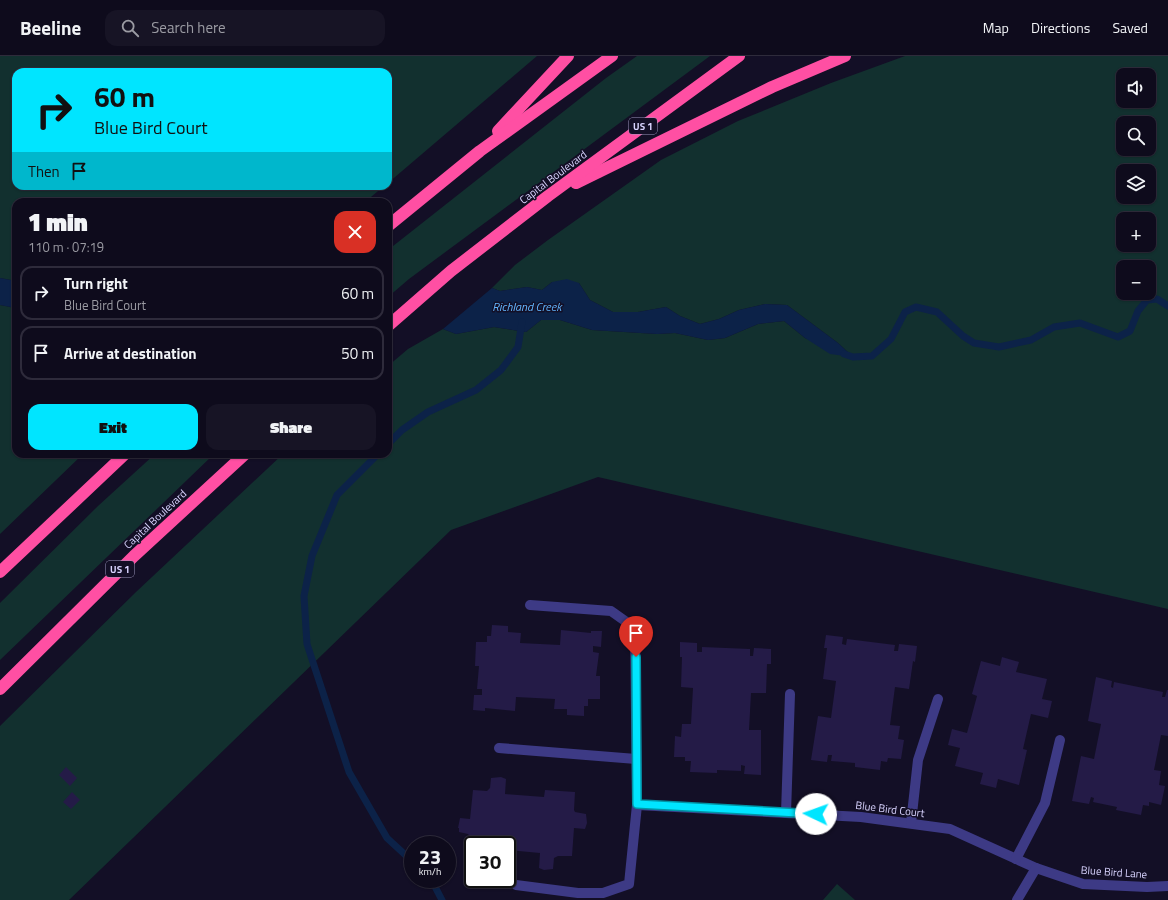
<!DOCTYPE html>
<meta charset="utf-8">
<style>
body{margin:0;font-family:"Titillium Web",sans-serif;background:#171425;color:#f1f3f6;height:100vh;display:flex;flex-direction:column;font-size:15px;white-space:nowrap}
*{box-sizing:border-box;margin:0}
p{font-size:13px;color:#9b9ba3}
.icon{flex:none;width:22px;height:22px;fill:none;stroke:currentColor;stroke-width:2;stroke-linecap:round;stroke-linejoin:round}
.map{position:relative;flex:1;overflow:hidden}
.drawer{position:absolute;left:12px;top:142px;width:380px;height:260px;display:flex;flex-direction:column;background:#0e0b1c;border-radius:12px;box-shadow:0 1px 3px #0004,0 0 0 1px #2e2b3b}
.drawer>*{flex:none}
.top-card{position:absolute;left:12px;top:12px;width:380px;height:122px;border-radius:12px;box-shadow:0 1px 3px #0004,0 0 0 1px #2e2b3b;background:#00e5ff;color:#111;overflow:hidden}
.tools{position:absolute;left:1116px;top:12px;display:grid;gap:8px}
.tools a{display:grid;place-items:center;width:40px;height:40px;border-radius:8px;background:#0e0b1c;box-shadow:0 1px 3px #0004,0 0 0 1px #2e2b3b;font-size:20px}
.speed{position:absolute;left:404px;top:780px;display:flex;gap:8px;font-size:20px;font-weight:700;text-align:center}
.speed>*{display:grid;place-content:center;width:52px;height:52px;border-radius:50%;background:#0e0b1c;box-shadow:0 1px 3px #0004,0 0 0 1px #2e2b3b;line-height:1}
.speed small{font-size:10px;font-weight:400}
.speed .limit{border:2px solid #111;border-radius:6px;background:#fff;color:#111}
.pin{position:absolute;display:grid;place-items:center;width:34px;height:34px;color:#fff;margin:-41px -17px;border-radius:50% 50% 50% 0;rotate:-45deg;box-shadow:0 0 4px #0007}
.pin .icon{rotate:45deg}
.me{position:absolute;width:44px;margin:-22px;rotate:273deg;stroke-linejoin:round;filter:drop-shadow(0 0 3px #0008)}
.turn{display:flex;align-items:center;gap:14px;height:84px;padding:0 16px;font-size:18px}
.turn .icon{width:52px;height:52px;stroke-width:2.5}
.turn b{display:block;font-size:28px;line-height:34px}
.then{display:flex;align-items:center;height:38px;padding:0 16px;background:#0003;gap:8px;font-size:15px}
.round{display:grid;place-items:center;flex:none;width:42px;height:42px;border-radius:12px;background:#171425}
.headline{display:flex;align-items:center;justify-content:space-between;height:68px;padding:0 16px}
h1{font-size:24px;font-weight:800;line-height:30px}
.button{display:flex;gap:8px;margin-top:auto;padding:8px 16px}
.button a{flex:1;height:46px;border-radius:12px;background:#00e5ff;color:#111;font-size:16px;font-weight:800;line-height:46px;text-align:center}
.button a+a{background:#171425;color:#f1f3f6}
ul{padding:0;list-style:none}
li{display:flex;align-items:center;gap:12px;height:54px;margin:0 8px 6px;padding:0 8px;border:2px solid #2e2b3b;border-radius:12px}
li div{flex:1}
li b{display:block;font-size:15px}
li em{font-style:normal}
header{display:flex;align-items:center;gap:24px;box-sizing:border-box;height:56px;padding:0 20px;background:#0e0b1c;border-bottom:1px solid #2e2b3b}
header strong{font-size:19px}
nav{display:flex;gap:22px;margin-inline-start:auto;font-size:14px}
.search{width:280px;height:36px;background:#171425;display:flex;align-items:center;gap:10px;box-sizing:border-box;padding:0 14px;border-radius:12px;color:#9b9ba3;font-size:15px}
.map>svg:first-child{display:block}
.green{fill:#12302f;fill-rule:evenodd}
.water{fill:#0c2248}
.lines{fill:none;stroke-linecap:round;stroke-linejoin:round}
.stream{stroke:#0c2248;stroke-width:7}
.building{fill:#241b47}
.minor{stroke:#3d3a85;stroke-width:10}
.highway{stroke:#ff4fa3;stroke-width:12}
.route-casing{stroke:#0095a6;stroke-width:10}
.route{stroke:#00e5ff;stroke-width:7}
.labels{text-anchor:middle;stroke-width:3;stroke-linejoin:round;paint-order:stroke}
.shield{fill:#130f26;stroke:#9e99be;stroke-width:1}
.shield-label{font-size:10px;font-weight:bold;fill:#d9d4ff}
.street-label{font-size:11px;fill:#d9d4ff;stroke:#130f26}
.water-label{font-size:12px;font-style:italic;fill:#62b6ff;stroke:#130f26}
</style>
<header>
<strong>Beeline</strong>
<div class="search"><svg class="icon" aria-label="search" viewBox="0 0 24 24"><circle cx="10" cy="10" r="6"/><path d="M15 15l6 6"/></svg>Search here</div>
<nav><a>Map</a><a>Directions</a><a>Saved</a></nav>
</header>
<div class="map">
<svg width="1168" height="844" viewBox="0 0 1168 844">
<rect width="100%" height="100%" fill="#130f26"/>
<g class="green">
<polygon points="0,0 537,0 388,127 388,16 16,16 16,130 384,130 365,146 16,146 16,225 0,222"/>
<polygon points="637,0 710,0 409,223 388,241 388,194 606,22"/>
<path d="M905,0H1168V553L598,421L451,474L69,844H0V670L136,536L283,398H388V310L408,293L443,273L456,278L494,271L526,276L541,264H560L592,274L657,278L675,277L708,284L725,282L758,268L784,265L805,282L852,300L838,287L787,249L765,248L739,254L719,263L700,268L680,260L666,251L638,256H613L590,244L579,227L552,226L542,234L527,231L500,235L492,232L515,209L548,184L661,104L738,65L831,27ZM1123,19H1149V45H1123ZM1123,67H1149V93H1123ZM1123,115H1149V141H1123ZM1123,163H1149V189H1123ZM1123,211H1149V237H1123Z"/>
<polygon points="0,249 16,252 16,398 83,398 0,478"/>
<polygon points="155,398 214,398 0,604 0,547 98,450"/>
<polygon points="837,828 855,844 823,844"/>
</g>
<g class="water">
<polygon points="0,222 16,225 16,252 0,249"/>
<polygon points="567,223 579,227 590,244 613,256 638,256 666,251 680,260 700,268 719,263 739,254 765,248 787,249 838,287 853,301 830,298 805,282 784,265 758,268 725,282 708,284 675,277 657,278 592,274 560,264 541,264 526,276 494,271 456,278 443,273 492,232 500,235 527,231 542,234 552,226"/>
</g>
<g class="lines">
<g class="stream">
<polyline points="844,298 853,301 872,300 891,283 905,256 916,251 937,256 963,280 974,287 999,291 1031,284 1054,271 1080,267 1118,281 1130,275 1138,255 1147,244 1157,243 1168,250"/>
<polyline points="388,388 402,374 428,356 476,334 501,314 518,291 522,266"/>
<polyline points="378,398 337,439 312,500 304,540 307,588 349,716 387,782 413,806"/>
<polyline points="431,823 442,844"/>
</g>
</g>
<g class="building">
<polygon points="492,569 508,570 508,576 521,577 520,587 560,589 561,574 591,577 591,575 602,575 601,591 593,590 593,596 599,597 596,620 600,620 600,643 588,643 588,650 584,650 584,660 567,659 567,653 554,653 555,643 516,641 515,655 485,652 485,655 473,654 474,639 482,639 482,633 477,633 479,610 475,610 476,586 487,586 487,580 491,580"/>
<polygon points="826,579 843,581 842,588 846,589 847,583 895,589 894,595 898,595 899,588 917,590 915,606 913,605 909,633 895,631 890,669 900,670 898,683 904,684 901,703 888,702 887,706 881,705 880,714 855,711 855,707 831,705 832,699 828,699 827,706 811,704 818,660 831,662 836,625 823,623 827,592 824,592"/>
<polygon points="680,586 697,587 697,596 702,596 702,591 750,593 750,600 753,600 754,592 771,593 771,608 767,608 766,637 751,637 749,674 761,674 761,719 744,718 745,710 741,709 741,715 717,714 717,717 690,716 691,705 685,705 685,701 674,701 675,680 681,681 682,668 691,668 693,632 681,631 682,601 680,601"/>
<polygon points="1002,601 1019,606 1016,616 1047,623 1042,643 1052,645 1048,662 1031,658 1023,693 1027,694 1019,729 998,723 996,732 980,728 983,717 955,710 960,692 948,689 952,673 967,677 977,640 972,638 981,605 1000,610"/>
<polygon points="1096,621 1112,625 1111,631 1113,632 1114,626 1163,636 1162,641 1165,641 1167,634 1168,634 1168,680 1161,679 1154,714 1161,715 1159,729 1165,730 1161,749 1149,746 1149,750 1143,749 1141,759 1116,754 1117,751 1093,746 1094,742 1091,741 1089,748 1072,745 1081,700 1094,703 1101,668 1088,665"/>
<polygon points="66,711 77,722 70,730 59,719"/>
<polygon points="501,721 506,723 505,738 544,741 545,734 575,736 574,754 575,756 586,758 587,767 585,773 574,772 572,800 558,800 554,802 553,813 544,814 539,812 540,797 507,794 507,789 473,789 473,798 470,798 471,782 468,778 459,776 459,772 458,772 460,762 470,763 473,734 487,735 490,732 491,722"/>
<polygon points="72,736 80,744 71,753 63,746"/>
</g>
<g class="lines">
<g class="minor">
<polyline points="530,549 611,555 635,572 637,749 861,761 950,773 1036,812 1083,828 1147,831 1168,830"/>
<polyline points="499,692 636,703"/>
<polyline points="786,757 790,638"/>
<polyline points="911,767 918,704 938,643"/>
<polyline points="1016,803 1045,747 1060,684"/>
<polyline points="516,829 578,837 603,837 629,828 637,749"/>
<polyline points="1017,844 1036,812"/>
</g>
<g class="highway">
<polyline points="498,75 568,0"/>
<polyline points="576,127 772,31 845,0"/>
<polyline points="388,170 480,95 612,0"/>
<polyline points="388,270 451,215 548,140 739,0"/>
<polyline points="0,516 125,398"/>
<polyline points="0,633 134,500 245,398"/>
</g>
</g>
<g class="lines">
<defs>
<polyline id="route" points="636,601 637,748 816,758"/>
</defs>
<use href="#route" class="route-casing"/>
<use href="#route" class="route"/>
</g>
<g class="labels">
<g class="shield">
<rect x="629" y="62" width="28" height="16" rx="3"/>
<rect x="106" y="505" width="28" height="16" rx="3"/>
</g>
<g class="shield-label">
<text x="643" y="74">US 1</text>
<text x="120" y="517">US 1</text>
</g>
<g class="street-label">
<text transform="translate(553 121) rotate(-37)" y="4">Capital Boulevard</text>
<text transform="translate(155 463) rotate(-43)" y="4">Capital Boulevard</text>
<text transform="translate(890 753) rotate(7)" y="4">Blue Bird Court</text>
<text transform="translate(1114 816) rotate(4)" y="4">Blue Bird Lane</text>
</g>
<g class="water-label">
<text x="527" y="255">Richland Creek</text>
</g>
</g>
</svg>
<div class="tools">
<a><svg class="icon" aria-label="sound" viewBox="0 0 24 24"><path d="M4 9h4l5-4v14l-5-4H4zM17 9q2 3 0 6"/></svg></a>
<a><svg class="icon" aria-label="search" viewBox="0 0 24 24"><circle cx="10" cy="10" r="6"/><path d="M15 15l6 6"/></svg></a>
<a><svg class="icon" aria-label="layers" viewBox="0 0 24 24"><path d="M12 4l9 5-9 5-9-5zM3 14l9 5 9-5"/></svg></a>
<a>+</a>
<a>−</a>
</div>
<div class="speed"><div>23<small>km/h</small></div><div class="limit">30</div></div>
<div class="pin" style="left:636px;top:601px;background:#d93025"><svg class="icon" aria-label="arrive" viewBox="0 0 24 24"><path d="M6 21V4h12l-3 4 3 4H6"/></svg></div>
<svg class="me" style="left:816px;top:758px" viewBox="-20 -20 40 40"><circle r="19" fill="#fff"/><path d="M0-13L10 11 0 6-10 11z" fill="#00e5ff"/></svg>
<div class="top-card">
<div class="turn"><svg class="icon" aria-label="right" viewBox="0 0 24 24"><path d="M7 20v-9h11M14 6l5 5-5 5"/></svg><div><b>60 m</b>Blue Bird Court</div></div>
<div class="then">Then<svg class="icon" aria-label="arrive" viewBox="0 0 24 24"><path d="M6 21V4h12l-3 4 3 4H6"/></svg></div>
</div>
<section class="drawer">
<div class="headline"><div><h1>1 min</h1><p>110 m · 07:19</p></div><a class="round" style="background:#d93025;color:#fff"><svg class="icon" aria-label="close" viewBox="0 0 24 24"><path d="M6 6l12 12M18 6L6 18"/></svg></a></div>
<ul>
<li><svg class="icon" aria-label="right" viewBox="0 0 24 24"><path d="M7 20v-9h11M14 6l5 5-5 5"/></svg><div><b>Turn right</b><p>Blue Bird Court</p></div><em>60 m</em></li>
<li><svg class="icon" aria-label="arrive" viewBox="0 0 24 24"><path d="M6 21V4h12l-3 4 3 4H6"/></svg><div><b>Arrive at destination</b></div><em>50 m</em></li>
</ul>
<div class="button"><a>Exit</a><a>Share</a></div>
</section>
</div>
